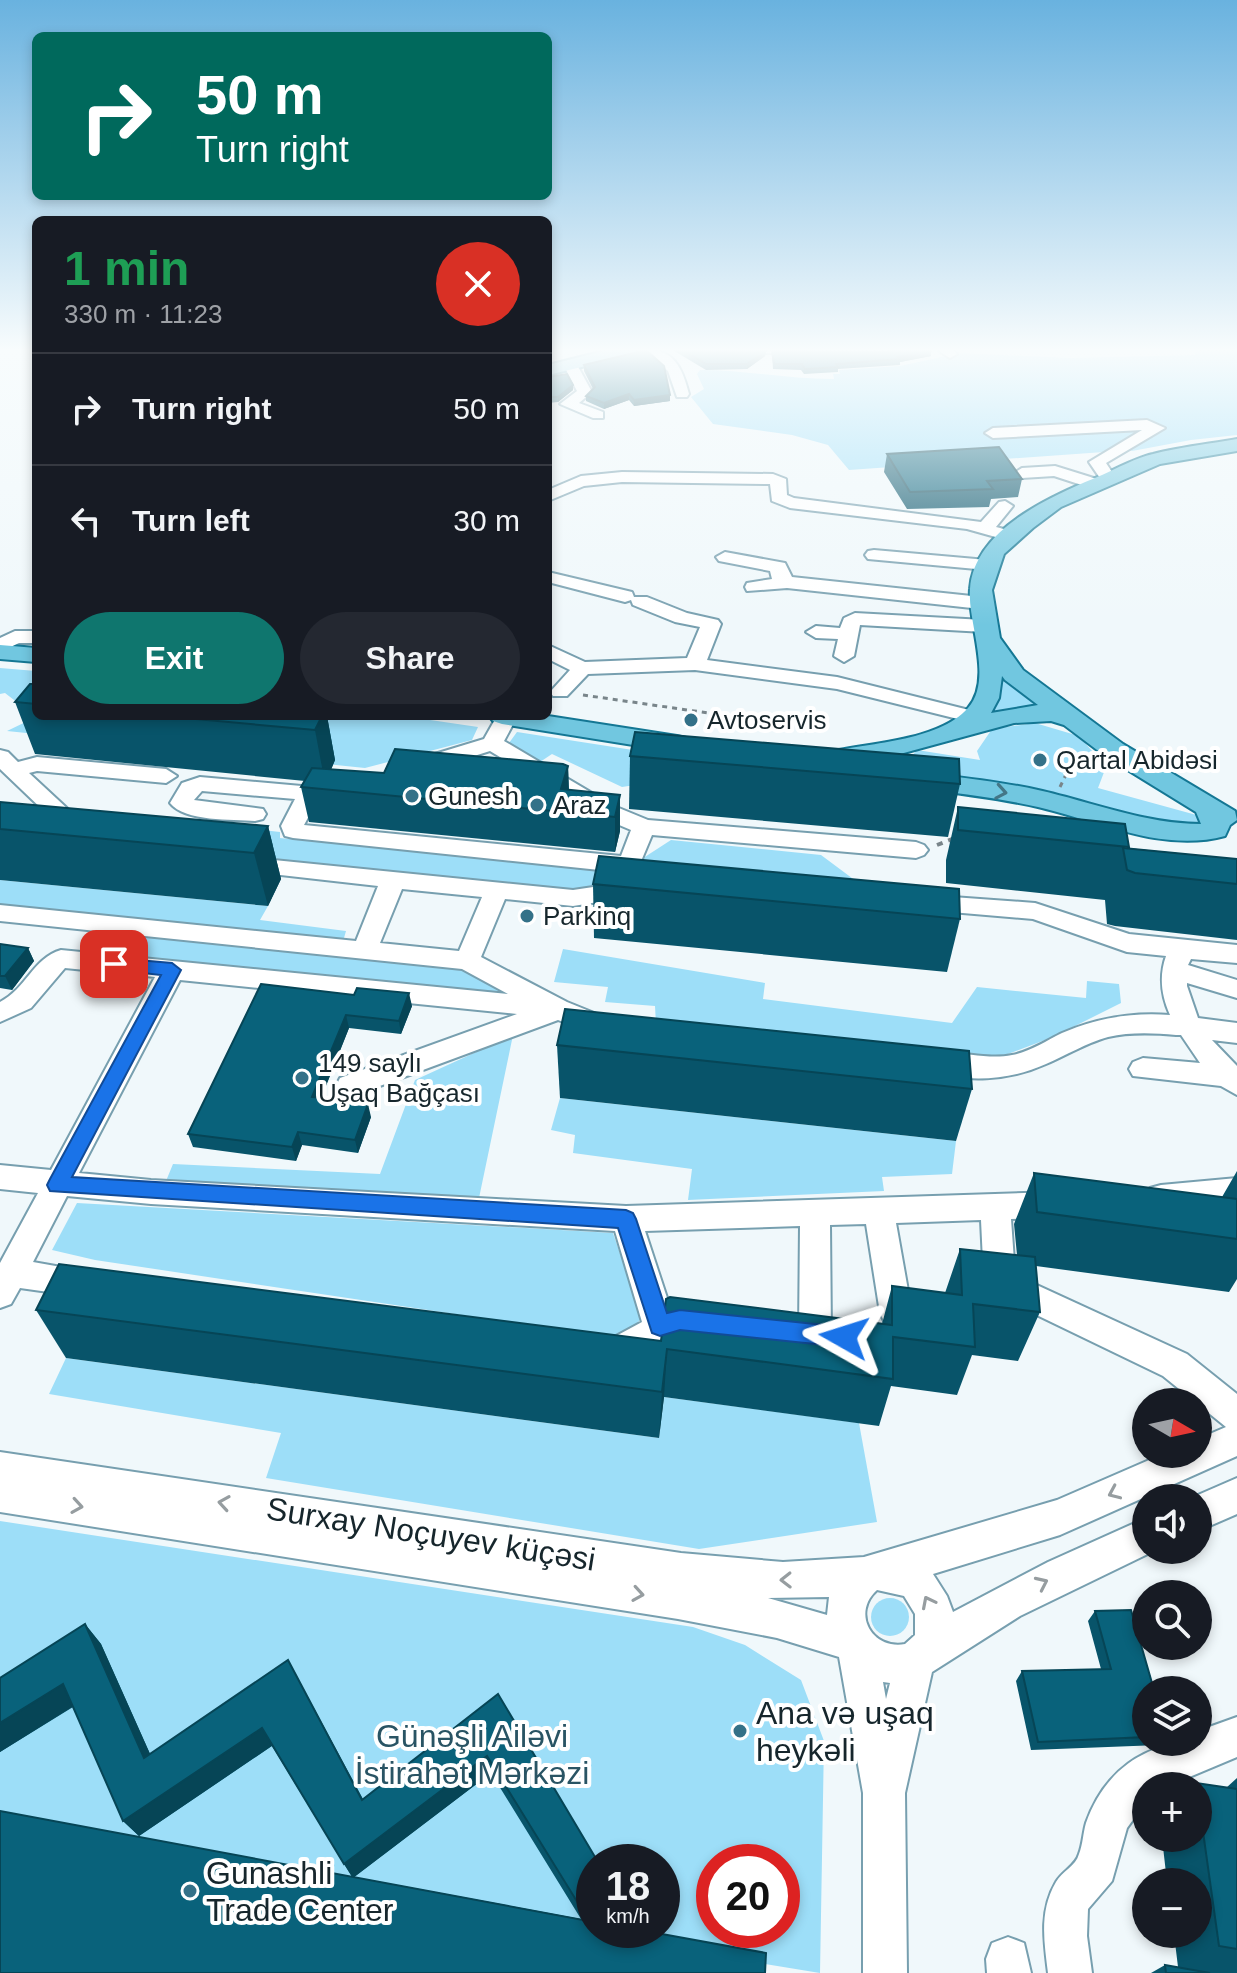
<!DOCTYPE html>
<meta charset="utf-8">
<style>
body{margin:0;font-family:Arial,sans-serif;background:#242831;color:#f1f3f6;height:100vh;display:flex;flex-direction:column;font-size:30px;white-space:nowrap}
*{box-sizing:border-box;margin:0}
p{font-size:26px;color:#9ea1a6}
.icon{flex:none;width:44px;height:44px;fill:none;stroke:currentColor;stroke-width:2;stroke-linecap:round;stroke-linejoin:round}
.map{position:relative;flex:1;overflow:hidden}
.drawer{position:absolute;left:32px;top:216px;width:520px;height:504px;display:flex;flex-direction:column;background:#171b24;border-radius:12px;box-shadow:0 4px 12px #0003}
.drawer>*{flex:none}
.banner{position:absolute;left:32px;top:32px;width:520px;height:168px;border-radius:12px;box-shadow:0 4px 12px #0003;background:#00695c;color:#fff;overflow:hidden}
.needle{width:52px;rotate:99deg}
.controls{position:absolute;left:1132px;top:1388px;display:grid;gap:16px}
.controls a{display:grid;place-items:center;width:80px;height:80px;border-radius:50%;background:#171b24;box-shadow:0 4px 12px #0003;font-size:40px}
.speed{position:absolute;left:576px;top:1844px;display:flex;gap:16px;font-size:40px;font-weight:700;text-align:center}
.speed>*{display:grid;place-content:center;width:104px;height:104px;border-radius:50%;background:#171b24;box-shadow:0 4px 12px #0003;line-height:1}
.speed small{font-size:20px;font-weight:400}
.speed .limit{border:12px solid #d22;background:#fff;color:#111}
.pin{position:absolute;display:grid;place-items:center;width:68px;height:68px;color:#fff;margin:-34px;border-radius:16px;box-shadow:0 4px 12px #0006}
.me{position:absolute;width:88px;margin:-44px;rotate:276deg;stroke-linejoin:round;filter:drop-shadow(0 0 6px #0008)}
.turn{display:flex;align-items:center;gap:28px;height:168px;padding:0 32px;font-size:36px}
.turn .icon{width:104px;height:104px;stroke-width:2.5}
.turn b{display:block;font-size:56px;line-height:68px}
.round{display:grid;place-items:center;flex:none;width:84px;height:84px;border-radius:42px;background:#242831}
.overview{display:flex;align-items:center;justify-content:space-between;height:136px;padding:0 32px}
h1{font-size:48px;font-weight:800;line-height:60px;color:#1e9e55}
.primary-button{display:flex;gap:16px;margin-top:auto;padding:16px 32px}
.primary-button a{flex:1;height:92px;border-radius:48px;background:#0f766e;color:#fff;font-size:32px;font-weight:800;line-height:92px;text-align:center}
.primary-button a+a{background:#242831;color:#f1f3f6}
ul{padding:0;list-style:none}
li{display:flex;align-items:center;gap:24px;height:112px;padding:0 32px;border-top:2px solid #363941}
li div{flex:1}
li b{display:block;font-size:30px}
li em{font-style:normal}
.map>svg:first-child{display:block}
.green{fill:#9ddef8;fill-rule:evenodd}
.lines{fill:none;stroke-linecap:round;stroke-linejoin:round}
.minor-casing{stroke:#779faf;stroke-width:4}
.major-casing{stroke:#147794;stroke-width:4}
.path-far1{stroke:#79858a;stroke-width:3;stroke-dasharray:5 5;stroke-linecap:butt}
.path{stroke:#79858a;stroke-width:4;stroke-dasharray:6 6;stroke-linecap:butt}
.minor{fill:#fff;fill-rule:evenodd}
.major{fill:#71c7e0;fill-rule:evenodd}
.wall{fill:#08546a;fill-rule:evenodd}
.shaded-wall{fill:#064556}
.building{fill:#09627b;stroke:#064556;stroke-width:2}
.oneway{stroke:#447686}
.oneway2{stroke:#969da0}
.route{fill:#1a73e8;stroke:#114b97;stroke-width:2}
.poi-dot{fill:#347188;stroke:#fff;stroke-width:3}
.labels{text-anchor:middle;stroke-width:8;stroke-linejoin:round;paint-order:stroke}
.poi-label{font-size:26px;fill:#16262c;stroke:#fff;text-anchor:start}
.near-street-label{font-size:32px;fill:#16262c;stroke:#fff}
.near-poi-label{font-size:32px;fill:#16262c;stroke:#fff;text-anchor:start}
.near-park-label{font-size:32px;fill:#295464;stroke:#fff}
</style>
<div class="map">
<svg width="1237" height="1973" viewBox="0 0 1237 1973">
<rect width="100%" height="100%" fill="#f0f8fb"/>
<g class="green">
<path d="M1196,349L1237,350V435L1191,440L1132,451L1120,446L1104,452L849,470L828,445L792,435L713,424L691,397L704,389L697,374L700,370C745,370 788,379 834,379L833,374H840L839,370L900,366L960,353L1070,358L1195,355Z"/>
<polygon points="0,668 36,671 36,716 403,716 478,727 472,740 365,768 7,731 36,717 5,693 0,694"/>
<polygon points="996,675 1035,704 987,718 999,691"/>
<polygon points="1035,723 1079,736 1106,767 1098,788 1200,816 1200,824 1186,827 1031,789 910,772 906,763 917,750 980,760 977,751 992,729"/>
<polygon points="517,732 942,798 635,785 622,787 552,754 540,762 509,743"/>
<polygon points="128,815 280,832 280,838 620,873 671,840 821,855 868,890 574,892 109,841"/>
<polygon points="0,880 268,906 260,920 346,931 342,945 0,907"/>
<polygon points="89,930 464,969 513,999 92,954"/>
<polygon points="563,949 765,983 763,999 952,1023 977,987 1086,998 1087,981 1119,984 1121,1003 1053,1037 1000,1057 656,1024 655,1006 605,1002 608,987 554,982"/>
<polygon points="513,1035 479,1198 166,1181 173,1164 380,1174 415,1080"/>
<polygon points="560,1098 956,1141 952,1174 882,1177 884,1191 688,1200 692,1169 573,1153 575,1135 551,1130"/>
<polygon points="77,1203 613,1233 642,1318 621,1339 95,1260 52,1250"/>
<polygon points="66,1358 659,1438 664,1397 859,1423 877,1522 699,1549 266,1478 281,1433 49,1394"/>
<path d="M0,1521L693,1627L745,1645L801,1680L824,1741L820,1973L0,1840ZM594,1862H662V1930H594ZM714,1862H782V1930H714Z"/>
<circle cx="890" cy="1617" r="19"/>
</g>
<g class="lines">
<defs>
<g id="minor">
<path d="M643,349C674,349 682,367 689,394L687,397H677L668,371Z"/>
<polygon points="750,349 893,349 894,350 887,354 757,353"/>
<polygon points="936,349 952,349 957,354 950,358"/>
<polygon points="571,362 576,363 592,392 579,403 603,412 603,418 593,418 560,404 577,391 564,366"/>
<polygon points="1147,420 1165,428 1106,463 1116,478 1108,483 1102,481 1089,462 1142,430 993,438 985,433 993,428"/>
<polygon points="1055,466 1100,480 1102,484 1094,489 1054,476 1022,478 1014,473 1022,468"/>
<polygon points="622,472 773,474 786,479 787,495 794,498 981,522 999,502 1005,501 1013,506 996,527 1016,532 1019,536 1010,541 967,529 790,508 772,501 770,484 622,482 584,486 548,501 548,490 581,476"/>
<polygon points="874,550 987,560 996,565 987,570 868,559 865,555 868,551"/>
<polygon points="725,552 785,563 792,577 981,597 990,603 981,609 787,588 747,591 745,587 747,583 772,579 770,571 719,561 716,557"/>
<polygon points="548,572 632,592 634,597 647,597 687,613 718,620 721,624 707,660 837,677 981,713 984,717 974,723 837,689 695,670 588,674 567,696 553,696 550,692 570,670 548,659 548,645 585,662 687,658 700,627 675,622 633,605 631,600 625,602 548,582"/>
<polygon points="855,613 984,620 994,626 984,632 860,625 854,656 844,662 834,656 838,639 816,638 806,632 816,626 840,628 844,618"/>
<polygon points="15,631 36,631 36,643 19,643 0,652 0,638"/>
<path d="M497,716L517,717L504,741L614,806L648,820L916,842L924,845L928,850L924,855L916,858L652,835L639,866L619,872L293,838L285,836L281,826L295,799L202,791L194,800L263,809L266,814L263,819L255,821C232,819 185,822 170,803L182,783L200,777L324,788L332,790L335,795L332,800L317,801L304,825L621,856L631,830L598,816L490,751L423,772L412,765L415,760L484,739Z"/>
<polygon points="0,750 8,752 18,762 37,757 166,769 177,776 166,783 37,771 29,773 84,824 88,829 84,834 68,834 0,769"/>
<path d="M245,857L573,890L627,882L636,884L639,890L636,896L573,906L505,899L481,957L567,1002L604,1017L608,1024L604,1031L595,1034L558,1020L350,1097L340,1094L336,1086L340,1078L517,1014L180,980L79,1173L151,1180L626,1206L1054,1192L1065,1196L1069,1205L1065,1214L1054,1218L1011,1219L1015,1275L1187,1354L1237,1394V1456L1060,1535L933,1574L947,1596L953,1612L1048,1562L1146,1518V1550H1156L1020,1616L932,1672L905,1793L907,1973H863V1793L839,1657L777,1638L678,1619L0,1512V1452L681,1553L783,1562L864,1557L1057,1500L1163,1454H1198V1439L1226,1427L1163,1376L989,1292L984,1282L981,1220L896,1223L912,1313L907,1323L896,1327L885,1323L880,1313L866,1224L830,1225L831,1334L827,1344L815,1349L803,1344L799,1334L800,1226L645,1231L671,1310L698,1307L709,1311L714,1321L709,1331L674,1338L615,1369L603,1365L599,1354L603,1343L642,1322L615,1231L151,1204L67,1196L33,1262L95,1273L100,1283L95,1293L84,1297L20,1288L11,1304L0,1308V1263L38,1193L0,1189V1165L51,1170L155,977L65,968L31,1008L0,1022V1002C26,989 33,958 61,950L508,994L462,969L0,921V905L356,941L378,886L237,870L233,865L237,860ZM402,889L482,897L459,951L380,943ZM877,1590L904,1596L915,1614V1635L905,1644C872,1650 851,1613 877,1590ZM829,1597L827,1615L768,1598ZM883,1682L890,1683L886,1699Z"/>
<path d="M925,895L1035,903L1129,934L1237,945V963L1191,959L1188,965L1237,980V998L1187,983V986L1198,1018L1237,1023V1043L1212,1040L1237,1066V1095L1221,1086L1133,1076L1129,1069L1133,1062L1143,1058L1200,1063L1181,1035H1176C1153,1033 1130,1032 1108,1037C1086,1043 1067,1055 1046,1064C1009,1081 965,1083 926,1070L922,1063L926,1056C953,1047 983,1061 1012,1055C1029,1052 1046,1041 1062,1033C1097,1018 1132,1012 1170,1015C1161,995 1159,976 1166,956L1127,952L1033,919L916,909L913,903L916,897Z"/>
<polygon points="1237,1178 1237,1202 1161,1209 1150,1206 1146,1197 1150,1188 1161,1185"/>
<polygon points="1237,1478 1237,1514 1198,1531 1198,1498 1191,1498"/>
<path d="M1237,1717V1757L1168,1786H1146V1802L1127,1828L1112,1881L1088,1909L1087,1936L1092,1973H1048C1044,1941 1039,1911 1056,1882C1062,1871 1076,1866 1079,1854C1083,1844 1083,1833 1086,1823C1104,1772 1144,1742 1198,1742V1731Z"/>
<polygon points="1008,1937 1024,1943 1031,1973 987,1973 986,1959 992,1943"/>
</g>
<g id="major">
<polygon points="612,349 642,349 640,353 548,375 548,365"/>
<path d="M1237,439V451L1160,464L1061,507L1033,528L1004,554L992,590L1000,638L1023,670L1123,744L1235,811L1237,820L1230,825L1225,836C1163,853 1098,821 1038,807C998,798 957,793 916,788L906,786L902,780L906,774L916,772C957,777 998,781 1038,790C1092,802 1146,824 1201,824L1196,812L1105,756L1064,725L1051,721L1014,723L889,757L833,767L824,765L820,759L824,753C865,743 938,742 968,708C994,679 967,622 970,589C974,528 1054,495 1102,475C1118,468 1135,458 1153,454C1180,447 1209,444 1237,439ZM1002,676L1005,680L1038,705L991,713L999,698Z"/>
<polygon points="0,645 36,648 36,662 0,659"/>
<polygon points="489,716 548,716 677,736 686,738 690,744 686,750 677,752 502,724 493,721"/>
</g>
</defs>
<use href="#minor" class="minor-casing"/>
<use href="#major" class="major-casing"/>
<g class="path-far1">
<polyline points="583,695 778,723"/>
<polyline points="1060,787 1072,762"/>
</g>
<polyline class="path" points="937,845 955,838"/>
<use href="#minor" class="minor"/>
<use href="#major" class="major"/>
</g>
<g class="wall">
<polygon points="671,349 755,349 766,351 765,356 747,369 706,370"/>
<polygon points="772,351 931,356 900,362 900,365 838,369 838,372 804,374 801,370 773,369"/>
<polygon points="584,365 670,401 634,406 629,400 604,409 586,401 586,396 593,389 584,371"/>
<polygon points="548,377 573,390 558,402 548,403"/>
<polygon points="887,454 1022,479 1018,497 991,499 989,507 907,509 884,472"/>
<polygon points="36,684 36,716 327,716 335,760 331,770 384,773 568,766 569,790 620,795 620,831 615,852 309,822 301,787 305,781 35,754 15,702"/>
<polygon points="630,756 960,784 948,837 629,809"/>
<polygon points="0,802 268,826 281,879 268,906 0,880"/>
<polygon points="958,807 1128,848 1237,859 1237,940 1115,926 1107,924 1105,900 946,883 946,860"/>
<polygon points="593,884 960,919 947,972 594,938"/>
<polygon points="0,944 28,948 34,961 12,990 0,988"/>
<polygon points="261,984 412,1006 401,1034 349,1028 321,1098 371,1117 358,1153 302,1145 296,1161 193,1147 188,1134"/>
<polygon points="557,1045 972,1089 956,1141 560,1098"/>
<polygon points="1237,1171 1237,1279 1229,1292 1036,1266 1040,1312 1018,1361 972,1355 957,1395 891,1386 879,1426 664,1397 659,1438 66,1358 36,1310 661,1341 882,1324 892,1286 945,1293 960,1249 1017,1255 1014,1224 1034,1173 1222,1197"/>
<polygon points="1095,1611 1146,1690 1146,1742 1162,1742 1159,1745 1031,1750 1016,1681 1022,1671 1101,1669 1088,1621"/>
<path d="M85,1624L101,1644L150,1754L288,1660L363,1799L498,1694L598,1862H594V1909L583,1919L594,1921V1930H640L766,1953L765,1973H0V1811L352,1877L272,1746L139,1836L123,1821L73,1707L0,1752V1678ZM491,1773L581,1919L354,1877Z"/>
<polygon points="1237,1778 1237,1973 1151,1973 1165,1965 1178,1967 1174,1934 1198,1934 1198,1882 1167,1882 1162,1838 1198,1838 1198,1786 1192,1786 1196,1783 1226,1788"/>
</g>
<g class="shaded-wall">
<polygon points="766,351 765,356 747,369 747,364"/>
<polygon points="931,351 931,356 900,362 900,359 898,357"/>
<polygon points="573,385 573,390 558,402 558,397"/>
<polygon points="629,394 629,400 604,409 604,403"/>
<polygon points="670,395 670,401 634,406 634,400"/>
<polygon points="322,716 327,716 335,760 325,783 315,730"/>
<polygon points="568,766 569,802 561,789"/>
<polygon points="620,795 620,831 615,852 615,817"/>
<polygon points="268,826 281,879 268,906 254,853"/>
<polygon points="28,948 34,961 12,990 5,976"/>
<polygon points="409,993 412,1006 401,1034 399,1021"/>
<polygon points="346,1015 349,1028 316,1111 312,1097"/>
<polygon points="368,1104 371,1117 358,1153 355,1140"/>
<polygon points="298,1132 302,1145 296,1161 292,1147"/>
<polygon points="667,1349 664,1397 659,1438 662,1392"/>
<polygon points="85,1624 101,1644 159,1774 144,1758"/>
<polygon points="63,1684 80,1702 0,1752 0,1723"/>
<polygon points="262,1728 273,1745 139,1836 123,1821"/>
<polygon points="487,1756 491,1773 353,1878 344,1864"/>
<polygon points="594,1895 594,1909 582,1920 581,1908"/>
</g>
<g class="building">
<polygon points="681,349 755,349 766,351 747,364 706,364"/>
<polygon points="891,349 930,349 931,351 898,357 900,359 836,364 838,367 805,369 802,364 774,364 772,351 888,352"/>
<polygon points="646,350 664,366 670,395 634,400 629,394 604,403 586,396 595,387 584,365"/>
<polygon points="567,374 573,385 558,397 548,397 548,377"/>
<polygon points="999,447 1022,479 987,481 993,489 910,492 887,454"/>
<polygon points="30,684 36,684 36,704 15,702"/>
<polygon points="163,716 322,716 315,730"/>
<polygon points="635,732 959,759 960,784 630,756"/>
<polygon points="395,749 563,764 568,766 561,789 620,795 615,817 301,787 312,768 384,773"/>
<polygon points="0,802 268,826 254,853 0,829"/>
<polygon points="958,807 1125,824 1129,847 958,830"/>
<polygon points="1123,848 1237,859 1237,884 1135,873 1127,870"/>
<polygon points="599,856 959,889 960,919 593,884"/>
<polygon points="0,944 28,948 5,976 0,976"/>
<polygon points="261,984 354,995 357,988 409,993 399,1021 346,1015 312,1097 368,1104 355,1140 298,1132 292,1147 188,1134"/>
<polygon points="565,1009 969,1051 972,1089 557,1045"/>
<polygon points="1034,1173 1237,1199 1237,1239 1037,1212"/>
<polygon points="960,1249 1035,1257 1040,1312 973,1304 975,1347 893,1337 893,1379 667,1349 662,1392 36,1310 59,1264 661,1341 666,1299 670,1297 892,1325 892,1286 962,1295"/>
<polygon points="1131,1610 1154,1690 1146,1690 1146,1737 1038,1742 1022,1671 1111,1669 1095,1611"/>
<polygon points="85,1624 144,1758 288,1660 362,1800 498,1694 598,1862 594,1862 594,1895 581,1908 487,1756 344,1864 262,1728 123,1821 63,1684 0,1723 0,1678"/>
<polygon points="1196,1783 1237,1789 1237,1949 1219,1946 1198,1796 1198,1786 1197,1786"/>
<polygon points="0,1811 594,1922 594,1930 640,1930 766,1953 765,1973 0,1973"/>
<polygon points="1165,1965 1210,1973 1166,1973"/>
</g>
<defs><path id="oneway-chevron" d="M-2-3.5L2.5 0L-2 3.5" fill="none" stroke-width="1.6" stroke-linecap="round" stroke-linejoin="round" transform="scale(2)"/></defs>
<use class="oneway" href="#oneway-chevron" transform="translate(1001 792) rotate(10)"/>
<g class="oneway2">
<use href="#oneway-chevron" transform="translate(1114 1493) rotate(156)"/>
<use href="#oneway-chevron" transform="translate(224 1503) rotate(-171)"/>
<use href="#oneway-chevron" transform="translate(77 1506) rotate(9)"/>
<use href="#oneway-chevron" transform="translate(786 1580) rotate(179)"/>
<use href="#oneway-chevron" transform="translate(1042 1583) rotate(-25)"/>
<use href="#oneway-chevron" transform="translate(638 1594) rotate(9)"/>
<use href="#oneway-chevron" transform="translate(928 1602) rotate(-117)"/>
</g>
<linearGradient id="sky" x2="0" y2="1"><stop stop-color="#69b2df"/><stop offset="0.56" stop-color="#f8fcfd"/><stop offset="1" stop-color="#f8fcfd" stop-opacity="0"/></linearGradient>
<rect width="1237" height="625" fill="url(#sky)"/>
<polygon class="route" points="114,958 172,963 181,970 72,1177 626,1210 633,1213 636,1219 667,1313 680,1310 844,1327 852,1330 856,1337 852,1344 844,1347 680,1330 660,1336 652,1333 618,1228 50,1191 47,1185 50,1179 161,975 108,969 105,964"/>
<g class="poi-dot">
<circle cx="691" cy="720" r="8"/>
<circle cx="1040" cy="760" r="8"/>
<circle cx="412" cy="796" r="8"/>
<circle cx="537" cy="805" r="8"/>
<circle cx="527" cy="916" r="8"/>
<circle cx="302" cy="1078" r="8"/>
<circle cx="740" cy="1731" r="8"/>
<circle cx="190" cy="1891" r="8"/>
</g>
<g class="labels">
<g class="poi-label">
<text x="707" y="729">Avtoservis</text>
<text x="1056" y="769">Qartal Abidəsi</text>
<text x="428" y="805">Gunesh</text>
<text x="553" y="814">Araz</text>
<text x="543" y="925">Parkinq</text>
<text x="318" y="1072">149 saylı<tspan x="318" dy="30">Uşaq Bağçası</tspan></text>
</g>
<g class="near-street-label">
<text transform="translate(431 1534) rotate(9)" y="11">Surxay Noçuyev küçəsi</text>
</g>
<g class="near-poi-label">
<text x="756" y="1724">Ana və uşaq<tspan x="756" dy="37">heykəli</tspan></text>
<text x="206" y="1884">Gunashli<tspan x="206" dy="37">Trade Center</tspan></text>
</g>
<g class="near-park-label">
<text x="472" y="1747">Günəşli Ailəvi<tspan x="472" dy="37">İstirahət Mərkəzi</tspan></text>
</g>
</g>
</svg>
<div class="controls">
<a><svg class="needle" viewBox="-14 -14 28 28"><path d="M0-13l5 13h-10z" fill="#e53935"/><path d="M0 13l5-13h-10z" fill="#9ea1a6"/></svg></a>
<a><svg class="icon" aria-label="sound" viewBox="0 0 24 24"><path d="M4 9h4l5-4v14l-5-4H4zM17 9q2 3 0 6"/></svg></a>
<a><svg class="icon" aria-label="search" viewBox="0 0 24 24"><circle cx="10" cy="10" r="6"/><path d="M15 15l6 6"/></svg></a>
<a><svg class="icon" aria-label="layers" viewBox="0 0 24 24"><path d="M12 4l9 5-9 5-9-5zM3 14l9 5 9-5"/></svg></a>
<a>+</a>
<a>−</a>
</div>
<div class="speed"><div>18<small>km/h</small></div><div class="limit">20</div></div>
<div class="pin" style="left:114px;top:964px;background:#d93025"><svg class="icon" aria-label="arrive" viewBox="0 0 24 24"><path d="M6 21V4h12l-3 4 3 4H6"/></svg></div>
<svg class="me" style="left:844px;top:1337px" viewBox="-20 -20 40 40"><path d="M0-17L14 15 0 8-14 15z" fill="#1a73e8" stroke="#fff" stroke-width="4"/></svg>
<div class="banner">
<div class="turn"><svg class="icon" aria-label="right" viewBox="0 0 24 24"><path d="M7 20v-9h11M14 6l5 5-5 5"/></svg><div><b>50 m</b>Turn right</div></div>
</div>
<section class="drawer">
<div class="overview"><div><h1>1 min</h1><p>330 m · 11:23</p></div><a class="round" style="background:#d93025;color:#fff"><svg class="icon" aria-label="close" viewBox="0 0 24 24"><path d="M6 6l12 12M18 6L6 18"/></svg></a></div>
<ul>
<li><svg class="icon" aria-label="right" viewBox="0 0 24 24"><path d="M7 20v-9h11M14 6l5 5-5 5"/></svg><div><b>Turn right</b></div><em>50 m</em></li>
<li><svg class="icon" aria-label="left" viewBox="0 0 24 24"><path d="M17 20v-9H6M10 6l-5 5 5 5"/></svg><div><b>Turn left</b></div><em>30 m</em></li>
</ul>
<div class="primary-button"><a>Exit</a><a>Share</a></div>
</section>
</div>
